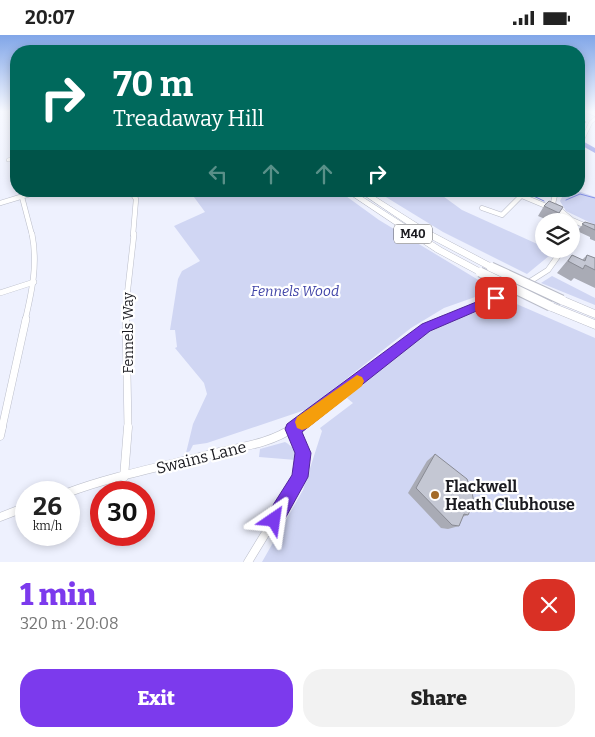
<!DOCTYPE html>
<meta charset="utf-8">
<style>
body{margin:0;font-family:Bitter,serif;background:#f2f2f2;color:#222;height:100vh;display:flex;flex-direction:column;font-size:19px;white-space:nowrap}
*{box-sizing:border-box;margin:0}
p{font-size:16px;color:#767676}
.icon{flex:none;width:28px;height:28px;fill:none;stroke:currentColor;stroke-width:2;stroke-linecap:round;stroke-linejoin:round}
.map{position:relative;height:527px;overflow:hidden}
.sheet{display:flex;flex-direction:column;background:#fff;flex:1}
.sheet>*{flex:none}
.guide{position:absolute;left:10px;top:10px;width:575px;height:152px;border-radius:20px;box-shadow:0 2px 8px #0003;background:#00695c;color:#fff;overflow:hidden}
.buttons{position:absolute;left:535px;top:178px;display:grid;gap:10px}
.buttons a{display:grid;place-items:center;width:45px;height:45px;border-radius:50%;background:#fff;box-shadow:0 2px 8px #0003;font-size:25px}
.speed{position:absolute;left:15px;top:446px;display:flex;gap:10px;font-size:25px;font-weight:700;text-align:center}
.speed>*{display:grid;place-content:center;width:65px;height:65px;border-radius:50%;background:#fff;box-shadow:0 2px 8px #0003;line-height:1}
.speed small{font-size:12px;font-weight:400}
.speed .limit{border:8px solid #d22;background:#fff;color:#111}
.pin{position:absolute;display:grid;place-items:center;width:42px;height:42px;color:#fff;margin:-21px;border-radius:10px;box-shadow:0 2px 8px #0006}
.me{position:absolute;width:55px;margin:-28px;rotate:32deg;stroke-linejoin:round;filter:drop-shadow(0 0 4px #0008)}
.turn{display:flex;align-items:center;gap:18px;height:105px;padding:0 20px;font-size:22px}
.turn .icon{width:65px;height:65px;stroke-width:2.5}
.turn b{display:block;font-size:35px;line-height:42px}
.lanes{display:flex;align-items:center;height:48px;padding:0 20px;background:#0003;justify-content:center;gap:25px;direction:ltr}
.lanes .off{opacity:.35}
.round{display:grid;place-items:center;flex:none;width:52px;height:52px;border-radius:20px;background:#f2f2f2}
.head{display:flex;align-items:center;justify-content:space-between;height:85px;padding:0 20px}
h1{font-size:30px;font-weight:800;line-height:38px;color:#7c3aed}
.cta{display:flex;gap:10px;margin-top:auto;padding:10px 20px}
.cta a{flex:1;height:58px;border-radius:20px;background:#7c3aed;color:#fff;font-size:20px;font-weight:800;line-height:58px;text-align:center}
.cta a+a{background:#f2f2f2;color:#222}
.status{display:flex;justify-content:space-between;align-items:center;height:35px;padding:0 25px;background:#fff;direction:ltr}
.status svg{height:14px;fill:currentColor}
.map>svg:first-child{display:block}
.green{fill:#d0d6f3}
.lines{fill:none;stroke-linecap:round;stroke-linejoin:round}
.stream{stroke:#8692e7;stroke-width:1}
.river{fill:#8692e7;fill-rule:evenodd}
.minor-far4-casing{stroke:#babdc9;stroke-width:4}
.minor-far3-casing{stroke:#babdc9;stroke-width:5.5}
.minor-far2-casing{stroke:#babdc9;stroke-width:6}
.minor-far1-casing{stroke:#babdc9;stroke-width:8}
.minor-casing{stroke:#babdc9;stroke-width:9}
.primary-casing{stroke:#babdc9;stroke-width:1}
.motorway-casing{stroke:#babdc9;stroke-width:1}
.minor-far4{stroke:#fff;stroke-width:3}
.minor-far3{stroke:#fff;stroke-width:4.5}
.minor-far2{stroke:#fff;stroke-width:5}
.minor-far1{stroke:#fff;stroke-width:7}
.minor{stroke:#fff;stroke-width:8}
.primary{fill:#fff;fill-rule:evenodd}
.motorway{fill:#fff;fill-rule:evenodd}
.motorway-bridge-casing{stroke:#babdc9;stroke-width:11;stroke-linecap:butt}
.motorway-bridge{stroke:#fff;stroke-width:9}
.wall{fill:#a9abb5}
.shaded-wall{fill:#898b94}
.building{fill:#c4c7d3;stroke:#898b94}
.route{fill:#7c3aed;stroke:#51269a}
.slow{fill:#f59e0b}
.poi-dot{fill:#a36a28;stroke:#fff;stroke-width:2}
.labels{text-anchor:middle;stroke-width:4.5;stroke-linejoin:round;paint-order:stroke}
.shield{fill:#fff;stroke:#5f5f63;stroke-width:1}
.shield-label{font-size:12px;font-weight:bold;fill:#1b1b20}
.park-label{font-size:14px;font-style:italic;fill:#4145a8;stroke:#fff}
.street-label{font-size:14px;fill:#1b1b20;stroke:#fff}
.near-street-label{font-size:16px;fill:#1b1b20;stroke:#fff}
.near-poi-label{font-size:16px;font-weight:bold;fill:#1b1b20;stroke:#fff;text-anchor:start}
</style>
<div class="status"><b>20:07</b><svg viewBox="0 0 49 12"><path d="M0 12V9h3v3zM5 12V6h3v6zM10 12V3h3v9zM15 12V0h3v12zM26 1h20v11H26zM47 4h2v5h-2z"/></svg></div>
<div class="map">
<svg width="595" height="527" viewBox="0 0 595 527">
<rect width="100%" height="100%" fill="#eef1fe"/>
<g class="green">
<polygon points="184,156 339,156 379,185 495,255 444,273 411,293 308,374 207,408 193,410 190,416 186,418 193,389 207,359 204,348 175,313 177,312 175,295 170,295 178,244 182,236 200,226 174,191 205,177 191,158"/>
<polygon points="376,156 436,156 462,175 544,212 544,214 555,216 527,239 443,197"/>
<polygon points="565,156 581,157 595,162 595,190 566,176 560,166"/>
<polygon points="552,241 595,263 595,270 541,248"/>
<polygon points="512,267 595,303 595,527 262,527 303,455 322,396 320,393 353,368 347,363 367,342 422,296 462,279 464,281"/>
<path d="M285,407C292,411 297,417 296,425L259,422L260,414Z"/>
</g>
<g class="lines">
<g class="stream">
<polyline points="523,156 544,166"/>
<polyline points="566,165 580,159 595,163"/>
</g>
<polygon class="river" points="579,104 595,113 595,118 579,109"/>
<defs>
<g id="minor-far4">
<polyline points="14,98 16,97"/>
<polyline points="579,112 591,87 595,84"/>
<polyline points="8,125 16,122"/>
</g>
<g id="minor-far3">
<polyline points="131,156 136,164 133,200"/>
<polyline points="510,156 546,171 555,171 572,185 595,195"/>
<polyline points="22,162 32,200"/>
<polyline points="0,168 40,156"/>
<polyline points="555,171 553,168 555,160 559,156"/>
<polyline points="482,173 502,180 521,161"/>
</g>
<g id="minor-far2">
<polyline points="526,249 548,235 563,214"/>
<polyline points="0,258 34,247"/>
<path d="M25,286C32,256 38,229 32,199"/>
<polyline points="126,286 126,270 134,199"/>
<polyline points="441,286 515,254"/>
</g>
<g id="minor-far1">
<polyline points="126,284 128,393"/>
<polyline points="2,393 26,284"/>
<polyline points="293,393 375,333 426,292 444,284"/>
</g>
<g id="minor">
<polyline points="0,401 2,392"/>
<polyline points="124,442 128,392"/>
<path d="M67,458C115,440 166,431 215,418C241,412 272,408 294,392"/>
<polyline points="0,482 26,472"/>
<polyline points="248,527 300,442 303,418 293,394"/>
</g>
<polygon id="primary" points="583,76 589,76 595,78 595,81"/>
<g id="motorway">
<polygon points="345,156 353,156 442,213 483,235 485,237 483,239 477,239 436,217"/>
<polygon points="358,156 366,156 426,194 494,230 496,232 491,235 488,234 420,198"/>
<polygon points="562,261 595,275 595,283 558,268 557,265 558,262"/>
<polygon points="550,267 595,285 595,294 546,274 545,271 546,268"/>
</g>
</defs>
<use href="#minor-far4" class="minor-far4-casing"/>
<use href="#minor-far3" class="minor-far3-casing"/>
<use href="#minor-far2" class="minor-far2-casing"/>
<use href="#minor-far1" class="minor-far1-casing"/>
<use href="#minor" class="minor-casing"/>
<use href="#primary" class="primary-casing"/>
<use href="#motorway" class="motorway-casing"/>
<use href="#minor-far4" class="minor-far4"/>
<use href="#minor-far3" class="minor-far3"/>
<use href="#minor-far2" class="minor-far2"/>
<use href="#minor-far1" class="minor-far1"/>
<use href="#minor" class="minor"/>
<use href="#primary" class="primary"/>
<use href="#motorway" class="motorway"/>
<defs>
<g id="motorway-bridge">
<polyline points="491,232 562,265"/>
<polyline points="480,237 550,271"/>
</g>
</defs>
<use href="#motorway-bridge" class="motorway-bridge-casing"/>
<use href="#motorway-bridge" class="motorway-bridge"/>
</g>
<g class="wall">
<polygon points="544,171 559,178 553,186 550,186 538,181"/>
<polygon points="585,187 595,190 595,206 590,204 590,202 577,196"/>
<polygon points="572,220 582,225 587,220 595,223 595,253 574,243 571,246 557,238"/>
<polygon points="435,419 468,480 462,482 459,491 448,494 441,493 408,458 427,426"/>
</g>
<polygon class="shaded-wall" points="586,87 581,95 579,95 579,89"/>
<g class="building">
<polygon points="579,84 586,87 579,89"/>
<polygon points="549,166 563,172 559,178 544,171"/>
<polygon points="585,187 595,190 595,195 582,189"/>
<polygon points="572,220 585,226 587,220 595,223 595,235 585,230 583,234 568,226"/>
<polygon points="435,419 467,444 472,457 474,468 468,480 464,479 459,491 452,490 416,453"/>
</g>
<linearGradient id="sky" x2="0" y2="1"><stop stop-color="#81a6e8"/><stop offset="0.51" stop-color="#f7f9ff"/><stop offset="1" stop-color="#f7f9ff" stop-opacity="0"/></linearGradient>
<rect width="595" height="150" fill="url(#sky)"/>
<polygon class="route" points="496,259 501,263 500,266 430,296 302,397 311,418 308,442 281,491 274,493 268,491 266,485 268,478 292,440 295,418 285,394 287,389 422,289"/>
<polygon class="slow" points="357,340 362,342 364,346 362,351 308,393 302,395 297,393 295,387 297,382"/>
<circle class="poi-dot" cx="435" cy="460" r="5"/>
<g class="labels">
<rect class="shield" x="394" y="189.5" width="38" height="19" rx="4"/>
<g class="shield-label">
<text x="413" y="203">M40</text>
</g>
<g class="park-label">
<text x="295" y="261">Fennels Wood</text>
</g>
<g class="street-label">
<text transform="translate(128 298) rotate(-90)" y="5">Fennels Way</text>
</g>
<g class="near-street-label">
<text transform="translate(201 422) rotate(-14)" y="6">Swains Lane</text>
</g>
<g class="near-poi-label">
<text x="445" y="457">Flackwell<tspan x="445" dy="18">Heath Clubhouse</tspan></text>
</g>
</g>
</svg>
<div class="buttons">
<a><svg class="icon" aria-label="layers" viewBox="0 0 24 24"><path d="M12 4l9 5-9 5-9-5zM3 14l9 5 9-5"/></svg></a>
</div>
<div class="speed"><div>26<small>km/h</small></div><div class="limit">30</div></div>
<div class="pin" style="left:496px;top:263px;background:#d93025"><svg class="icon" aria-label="arrive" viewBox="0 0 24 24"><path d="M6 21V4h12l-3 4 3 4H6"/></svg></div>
<svg class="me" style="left:274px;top:485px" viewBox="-20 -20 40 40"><path d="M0-17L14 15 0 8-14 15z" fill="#7c3aed" stroke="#fff" stroke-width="4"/></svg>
<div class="guide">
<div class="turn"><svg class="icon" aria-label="right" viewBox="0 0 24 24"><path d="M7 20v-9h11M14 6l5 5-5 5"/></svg><div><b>70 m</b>Treadaway Hill</div></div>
<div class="lanes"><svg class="icon off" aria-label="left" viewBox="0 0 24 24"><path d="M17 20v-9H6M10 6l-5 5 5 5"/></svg><svg class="icon off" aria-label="ahead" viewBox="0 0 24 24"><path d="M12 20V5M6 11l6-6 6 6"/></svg><svg class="icon off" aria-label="ahead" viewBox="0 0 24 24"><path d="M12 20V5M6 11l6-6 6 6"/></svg><svg class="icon" aria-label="right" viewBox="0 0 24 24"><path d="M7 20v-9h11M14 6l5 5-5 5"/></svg></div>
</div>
</div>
<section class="sheet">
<div class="head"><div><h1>1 min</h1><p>320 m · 20:08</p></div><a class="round" style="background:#d93025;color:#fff"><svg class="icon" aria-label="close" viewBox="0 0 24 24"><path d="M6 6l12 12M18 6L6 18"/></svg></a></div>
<div class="cta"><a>Exit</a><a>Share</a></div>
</section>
